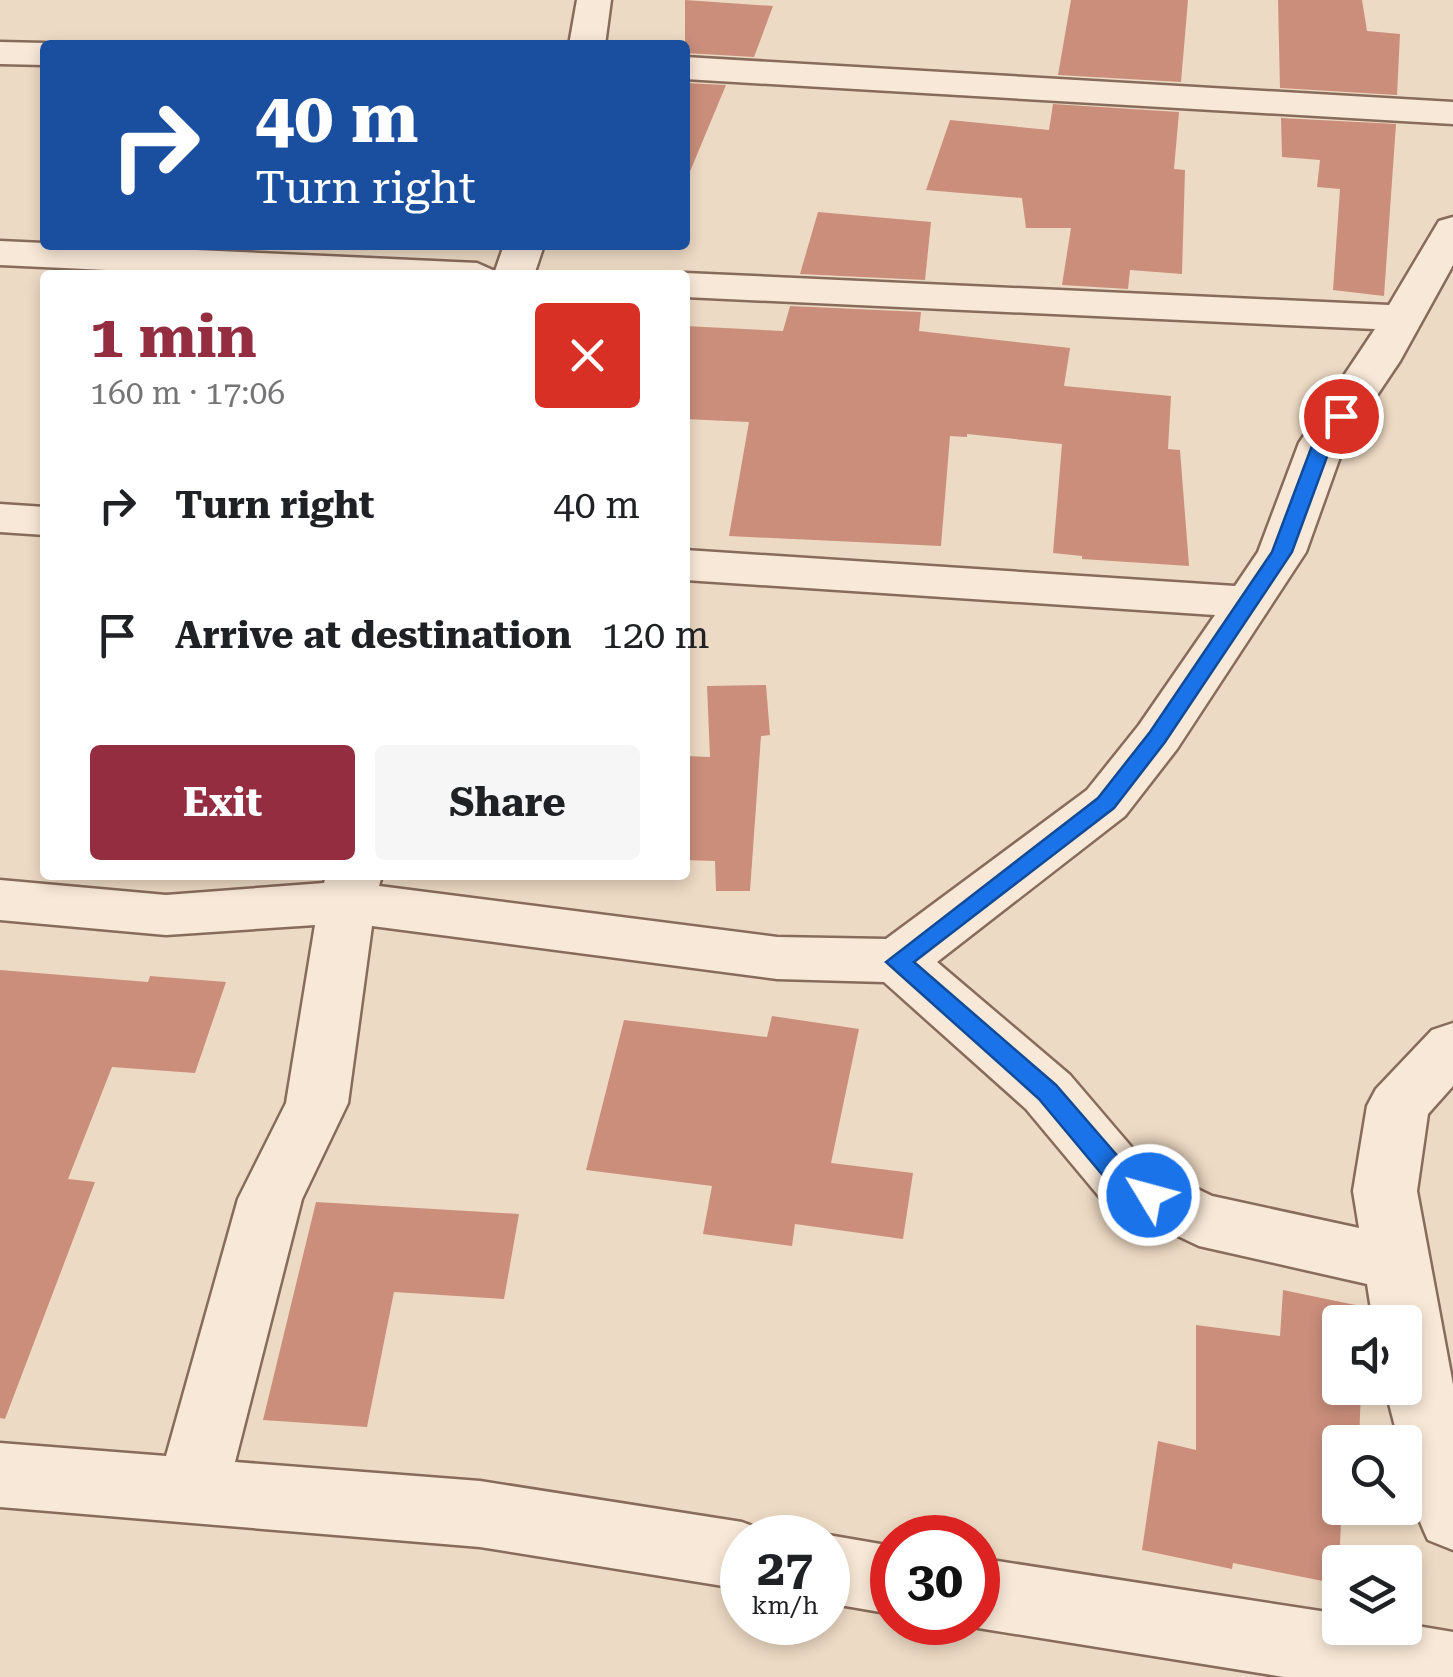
<!DOCTYPE html>
<meta charset="utf-8">
<style>
body{margin:0;font-family:"Roboto Serif",serif;background:#f6f6f6;color:#202124;height:100vh;display:flex;flex-direction:column;font-size:38px;white-space:nowrap}
*{box-sizing:border-box;margin:0}
p{font-size:32px;color:#757577}
.icon{flex:none;width:55px;height:55px;fill:none;stroke:currentColor;stroke-width:2;stroke-linecap:round;stroke-linejoin:round}
.map{position:relative;flex:1;overflow:hidden}
.side{position:absolute;left:40px;top:270px;width:650px;height:610px;display:flex;flex-direction:column;background:#fff;border-radius:10px;box-shadow:0 5px 15px #0003}
.side>*{flex:none}
.banner{position:absolute;left:40px;top:40px;width:650px;height:210px;border-radius:10px;box-shadow:0 5px 15px #0003;background:#1a4fa0;color:#fff;overflow:hidden}
.fabs{position:absolute;left:1322px;top:1305px;display:grid;gap:20px}
.fabs a{display:grid;place-items:center;width:100px;height:100px;border-radius:10px;background:#fff;box-shadow:0 5px 15px #0003;font-size:50px}
.speed{position:absolute;left:720px;top:1515px;display:flex;gap:20px;font-size:50px;font-weight:700;text-align:center}
.speed>*{display:grid;place-content:center;width:130px;height:130px;border-radius:50%;background:#fff;box-shadow:0 5px 15px #0003;line-height:1}
.speed small{font-size:25px;font-weight:400}
.speed .limit{border:15px solid #d22;background:#fff;color:#111}
.pin{position:absolute;display:grid;place-items:center;width:85px;height:85px;color:#fff;margin:-42px;border:5px solid #fff;border-radius:50%;box-shadow:0 2px 10px #0007}
.me{position:absolute;width:110px;margin:-55px;rotate:307deg;stroke-linejoin:round;filter:drop-shadow(0 0 8px #0008)}
.turn{display:flex;align-items:center;gap:35px;height:210px;padding:0 50px;font-size:45px}
.turn .icon{width:130px;height:130px;stroke-width:2.5}
.turn b{display:block;font-size:70px;line-height:85px}
.round{display:grid;place-items:center;flex:none;width:105px;height:105px;border-radius:10px;background:#f6f6f6}
.summary{display:flex;align-items:center;justify-content:space-between;height:170px;padding:0 50px}
h1{font-size:60px;font-weight:700;line-height:75px;color:#942d40}
.action{display:flex;gap:20px;margin-top:auto;padding:20px 50px}
.action a{flex:1;height:115px;border-radius:10px;background:#942d40;color:#fff;font-size:40px;font-weight:700;line-height:115px;text-align:center}
.action a+a{background:#f6f6f6;color:#202124}
ul{padding:0;list-style:none}
li{display:flex;align-items:center;gap:30px;height:130px;padding:0 50px}
li div{flex:1}
li b{display:block;font-size:38px}
li em{font-style:normal}
.map>svg:first-child{display:block}
.building{fill:#ca8e7b}
.lines{fill:none;stroke-linecap:round;stroke-linejoin:round}
.minor-casing{stroke:#876b5b;stroke-width:5}
.minor{fill:#f8e8d7;fill-rule:evenodd}
.route{fill:#1a73e8;stroke:#114b97;stroke-width:2.5}
</style>
<div class="map">
<svg width="1453" height="1677" viewBox="0 0 1453 1677">
<rect width="100%" height="100%" fill="#eddac4"/>
<g class="building">
<polygon points="685,0 773,6 754,57 685,53"/>
<polygon points="1071,0 1188,0 1181,82 1058,75"/>
<polygon points="1278,0 1362,0 1367,31 1400,34 1397,95 1280,88"/>
<polygon points="685,83 726,85 686,181 685,180"/>
<polygon points="1053,104 1179,112 1174,169 1185,170 1182,274 1130,270 1128,289 1062,285 1071,228 1026,228 1022,198 926,190 950,120 1049,130"/>
<polygon points="1281,118 1396,124 1384,296 1333,290 1340,189 1317,187 1320,160 1282,157"/>
<polygon points="818,212 931,222 925,280 800,274"/>
<polygon points="790,306 921,312 919,331 1070,348 1064,386 1171,396 1168,449 1180,450 1189,566 1082,559 1082,556 1053,553 1062,444 967,434 967,437 950,436 941,546 729,536 749,422 685,419 685,326 783,331"/>
<polygon points="766,685 770,735 761,736 750,891 716,891 715,861 685,860 685,756 710,757 707,686"/>
<polygon points="0,970 148,982 150,976 226,982 195,1073 112,1067 68,1179 95,1182 5,1419 0,1418"/>
<polygon points="772,1016 859,1029 831,1163 913,1173 903,1239 795,1224 792,1246 703,1234 712,1186 586,1170 624,1020 767,1037"/>
<polygon points="316,1202 519,1214 504,1299 394,1292 367,1427 263,1420"/>
<polygon points="1283,1290 1365,1307 1364,1322 1340,1322 1340,1388 1361,1388 1359,1442 1340,1442 1340,1508 1352,1508 1352,1524 1341,1523 1338,1584 1233,1563 1232,1569 1142,1550 1158,1441 1196,1450 1196,1325 1280,1336"/>
</g>
<g class="lines">
<defs>
<g id="minor">
<polygon points="577,0 611,0 605,45 569,45"/>
<polygon points="0,42 45,43 51,45 45,45 45,65 0,64"/>
<polygon points="685,57 1453,102 1453,124 685,79"/>
<path d="M1453,217V265L1400,361L1345,443L1306,552L1177,749L1125,816L937,962L1070,1075L1146,1164L1212,1196L1359,1228L1353,1191L1367,1106L1376,1089L1432,1030L1453,1023V1086L1428,1114L1417,1191L1453,1385V1550L1428,1540C1413,1509 1405,1477 1405,1442H1399L1385,1388H1405V1322H1373L1367,1284L1199,1246L1102,1200L1026,1109L884,982L777,979L372,926L348,1103L302,1199L235,1462L480,1481L742,1522L768,1532L770,1538H742V1589L480,1547L0,1507V1443L166,1456L238,1199L286,1103L315,925L166,935L0,920V880L166,895L324,883L326,875H382L379,886L777,937L886,939L1087,790L1139,725L1215,615L685,580V550L1235,586L1258,552L1299,443L1375,329L685,297V275H676L685,273L1389,305L1439,221Z"/>
<polygon points="0,241 477,263 495,271 504,245 544,245 534,275 213,275 0,265"/>
<polygon points="0,504 45,507 45,535 0,532"/>
<polygon points="828,1535 892,1546 892,1614 828,1603 828,1538 822,1538"/>
<polygon points="978,1558 1340,1614 1340,1628 1405,1628 1405,1624 1453,1632 1453,1677 1284,1677 978,1628 965,1622 978,1622"/>
</g>
</defs>
<use href="#minor" class="minor-casing"/>
<use href="#minor" class="minor"/>
</g>
<polygon class="route" points="1341,410 1350,416 1332,443 1292,552 1165,742 1114,808 914,962 1056,1085 1134,1175 1158,1187 1162,1195 1158,1203 1149,1206 1115,1190 1039,1099 886,962 1098,798 1150,732 1272,552 1313,443 1335,412"/>
</svg>
<div class="fabs">
<a><svg class="icon" aria-label="sound" viewBox="0 0 24 24"><path d="M4 9h4l5-4v14l-5-4H4zM17 9q2 3 0 6"/></svg></a>
<a><svg class="icon" aria-label="search" viewBox="0 0 24 24"><circle cx="10" cy="10" r="6"/><path d="M15 15l6 6"/></svg></a>
<a><svg class="icon" aria-label="layers" viewBox="0 0 24 24"><path d="M12 4l9 5-9 5-9-5zM3 14l9 5 9-5"/></svg></a>
</div>
<div class="speed"><div>27<small>km/h</small></div><div class="limit">30</div></div>
<div class="pin" style="left:1341px;top:416px;background:#d93025"><svg class="icon" aria-label="arrive" viewBox="0 0 24 24"><path d="M6 21V4h12l-3 4 3 4H6"/></svg></div>
<svg class="me" style="left:1149px;top:1195px" viewBox="-20 -20 40 40"><circle r="17" fill="#1a73e8" stroke="#fff" stroke-width="3"/><path d="M0-11L8 9 0 5-8 9z" fill="#fff"/></svg>
<div class="banner">
<div class="turn"><svg class="icon" aria-label="right" viewBox="0 0 24 24"><path d="M7 20v-9h11M14 6l5 5-5 5"/></svg><div><b>40 m</b>Turn right</div></div>
</div>
<section class="side">
<div class="summary"><div><h1>1 min</h1><p>160 m · 17:06</p></div><a class="round" style="background:#d93025;color:#fff"><svg class="icon" aria-label="close" viewBox="0 0 24 24"><path d="M6 6l12 12M18 6L6 18"/></svg></a></div>
<ul>
<li><svg class="icon" aria-label="right" viewBox="0 0 24 24"><path d="M7 20v-9h11M14 6l5 5-5 5"/></svg><div><b>Turn right</b></div><em>40 m</em></li>
<li><svg class="icon" aria-label="arrive" viewBox="0 0 24 24"><path d="M6 21V4h12l-3 4 3 4H6"/></svg><div><b>Arrive at destination</b></div><em>120 m</em></li>
</ul>
<div class="action"><a>Exit</a><a>Share</a></div>
</section>
</div>
